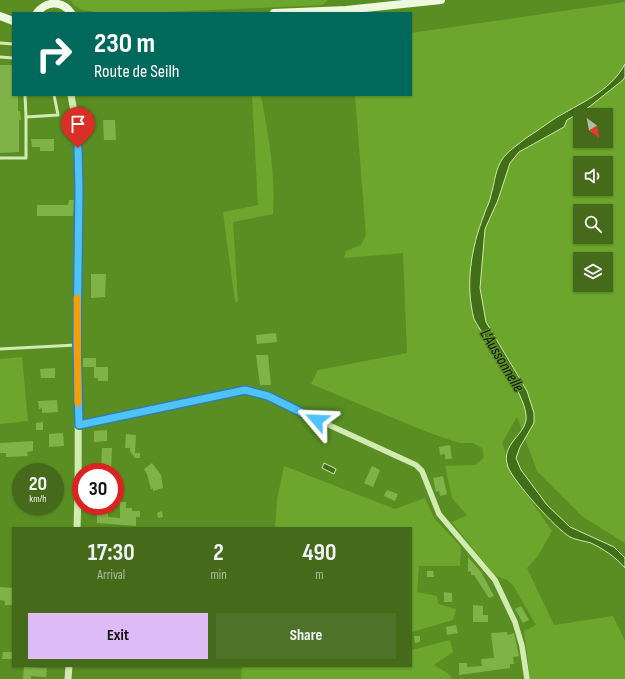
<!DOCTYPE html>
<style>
body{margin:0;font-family:"Sofia Sans Condensed",sans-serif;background:#4e7227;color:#f1f3f6;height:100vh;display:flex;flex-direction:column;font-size:15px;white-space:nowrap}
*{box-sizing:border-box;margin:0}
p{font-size:13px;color:#afbfa2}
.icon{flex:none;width:22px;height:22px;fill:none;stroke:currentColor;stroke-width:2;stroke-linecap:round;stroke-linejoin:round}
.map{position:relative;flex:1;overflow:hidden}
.drawer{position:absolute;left:12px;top:527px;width:400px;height:140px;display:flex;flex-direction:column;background:#446a1a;border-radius:0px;box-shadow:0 1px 3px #0004}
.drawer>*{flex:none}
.banner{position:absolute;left:12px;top:12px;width:400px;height:84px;border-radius:0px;box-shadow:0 1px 3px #0004;background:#00695c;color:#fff;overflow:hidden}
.needle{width:26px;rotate:148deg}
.controls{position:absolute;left:573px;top:108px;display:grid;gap:8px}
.controls a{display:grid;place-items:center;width:40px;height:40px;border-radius:0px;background:#446a1a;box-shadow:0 1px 3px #0004;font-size:20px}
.speed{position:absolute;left:12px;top:463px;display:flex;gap:8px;font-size:20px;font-weight:700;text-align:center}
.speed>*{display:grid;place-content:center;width:52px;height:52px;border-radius:50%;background:#446a1a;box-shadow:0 1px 3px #0004;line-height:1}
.speed small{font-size:10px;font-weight:400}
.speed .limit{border:6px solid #d22;background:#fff;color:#111}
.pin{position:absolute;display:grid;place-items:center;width:34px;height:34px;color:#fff;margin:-41px -17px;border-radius:50% 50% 50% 0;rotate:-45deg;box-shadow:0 0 4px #0007}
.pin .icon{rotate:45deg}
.me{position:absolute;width:44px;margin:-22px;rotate:296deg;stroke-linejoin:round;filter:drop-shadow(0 0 3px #0008)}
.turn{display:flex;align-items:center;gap:14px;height:84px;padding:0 16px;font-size:18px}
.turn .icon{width:52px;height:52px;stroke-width:2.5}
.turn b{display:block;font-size:28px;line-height:34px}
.eta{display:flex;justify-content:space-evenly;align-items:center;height:68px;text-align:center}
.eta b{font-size:24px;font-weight:700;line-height:28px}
.button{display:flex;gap:8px;margin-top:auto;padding:8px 16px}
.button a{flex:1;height:46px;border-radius:0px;background:#debbf6;color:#111;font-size:16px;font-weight:700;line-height:46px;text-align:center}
.button a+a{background:#4e7227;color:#f1f3f6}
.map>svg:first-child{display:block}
.green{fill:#6da62d;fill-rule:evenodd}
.water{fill:#436e19;stroke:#cceca7}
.building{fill:#80b347}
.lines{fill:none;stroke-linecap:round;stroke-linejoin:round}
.service{stroke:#d1ebb3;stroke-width:3}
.minor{stroke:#d1ebb3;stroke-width:5.5}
.tertiary{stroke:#d1ebb3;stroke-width:7}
.secondary{stroke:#ecf9de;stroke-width:8}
.route-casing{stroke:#337fa1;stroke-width:10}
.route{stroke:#4fc3f7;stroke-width:7}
.slow{stroke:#f59e0b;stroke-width:7}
.labels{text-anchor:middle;stroke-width:3;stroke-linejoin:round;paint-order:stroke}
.water-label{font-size:16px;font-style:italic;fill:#111;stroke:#5a8e23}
</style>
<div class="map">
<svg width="625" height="679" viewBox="0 0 625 679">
<rect width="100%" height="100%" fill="#5a8e23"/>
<g class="green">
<polygon points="70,0 328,0 322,5 149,13 100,13 82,10 74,5"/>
<path d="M625,2V543L583,517L537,471L517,417L502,443L515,478L552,531L538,556L527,568L554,625L613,616L625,641V679H530L524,631L536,625L513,585L507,580L494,575L452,522L467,515L452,498L445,466L475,465L484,458L482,448L473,443H459L427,432L311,384L318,370L407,353L403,253L344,258L346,251L361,245L366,235L355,95H411V33ZM580,115H606V141H580ZM580,163H606V189H580ZM580,211H606V237H580ZM580,259H606V285H580Z"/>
<path d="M252,95H261C268,135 276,174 273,214L233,222L238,302H235L223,212L258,205Z"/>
<polygon points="22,357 28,421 0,424 0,359"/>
<polygon points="284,466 395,509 425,498 434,518 461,547 460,566 419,566 417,592 437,596 438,604 456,609 453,620 412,632 412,650 450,640 453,652 434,665 449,674 452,679 241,679 242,666 411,666 411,528 275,528 277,500"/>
</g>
<g class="water">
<path d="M625,64V77L623,80L589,107L567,120L564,127L519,152L510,163L498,200L485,229L480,288L486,322L527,391L534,413V423L520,447L516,458L521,470L547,505L570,527L614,547L625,558V568C617,558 602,548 591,543C584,541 576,540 570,537C556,529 514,482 508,467C499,443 529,434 526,415C524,391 487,343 474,319C465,285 471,248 484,215C486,208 490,202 491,195C495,182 495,169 503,158C509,150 519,144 526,138C536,132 545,125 554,119C580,103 610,92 625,64Z"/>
<polygon points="324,463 336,469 334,474 322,468"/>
</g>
<g class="building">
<polygon points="0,65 13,65 13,95 18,95 18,111 20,111 21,120 19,120 19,152 0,153"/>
<polygon points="103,120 115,120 116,140 104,140"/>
<polygon points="31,139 54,139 54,151 40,151 40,147 32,147"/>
<polygon points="69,200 74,200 73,216 37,216 37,205 68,205"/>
<polygon points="91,274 106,274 105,297 91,298"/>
<polygon points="276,333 277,342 257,344 256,335"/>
<polygon points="256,355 268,355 271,385 260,385"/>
<polygon points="83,358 96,358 96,367 108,367 108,381 98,381 98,378 94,378 94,367 83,367"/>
<polygon points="55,368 55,378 41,378 40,369"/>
<polygon points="57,400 58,412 42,413 42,408 39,409 38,401"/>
<polygon points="43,422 43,430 36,430 36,423"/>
<polygon points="107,430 107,441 94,442 94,431"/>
<polygon points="63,433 64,446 49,447 49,434"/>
<polygon points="126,434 136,435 135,453 140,453 140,458 135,458 130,451 130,448 125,448"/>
<polygon points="33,441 33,451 27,452 28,456 6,457 6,453 0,453 0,443"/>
<polygon points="450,445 452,459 445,459 445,454 440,455 439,447"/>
<polygon points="102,448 112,448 111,472 101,472"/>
<polygon points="152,463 161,475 163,488 153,491 153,488 151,489 147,474 144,469"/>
<polygon points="372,466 380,470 373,487 364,483"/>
<polygon points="443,476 447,494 440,496 439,491 436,492 433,478"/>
<polygon points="387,490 398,494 395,501 384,496"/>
<polygon points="120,502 126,502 126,508 132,508 132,511 140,511 140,517 136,517 136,526 97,523 97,506 108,506 108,517 120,518"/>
<polygon points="162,511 163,517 158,518 157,513"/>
<polygon points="468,557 481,572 494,596 489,598 474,575 471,575 471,571 468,572"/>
<polygon points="427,571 433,571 434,577 427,577"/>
<polygon points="0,587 13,588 13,605 5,605 5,601 0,600"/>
<polygon points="444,592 452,593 452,602 444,602"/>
<polygon points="473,605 483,606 483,615 488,615 488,622 473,622"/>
<polygon points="521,606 529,620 523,623 515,609"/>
<polygon points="456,625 458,633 447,635 446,627"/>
<polygon points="507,632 508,635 514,633 519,656 513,657 514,664 510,664 510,668 459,675 459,663 467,663 467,667 482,666 481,659 494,658 491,633"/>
<polygon points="414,636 420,636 420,642 415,643"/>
<polygon points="3,652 13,652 13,659 2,659"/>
<polygon points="24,667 47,668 46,677 31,676 31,679 23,679"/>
</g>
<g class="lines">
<g class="service">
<polyline points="0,43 13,44"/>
<polyline points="0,57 13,58"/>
<polyline points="25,95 26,117 58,115 54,95"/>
<polyline points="0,158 26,158 26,117"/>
<polyline points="0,349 76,345"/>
</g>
<polyline class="minor" points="79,425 245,391 268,397 416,465 422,471 439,514 495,580 515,622 522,646 527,679"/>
<g class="tertiary">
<path d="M71,95C84,158 77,222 77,285C77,366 80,447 77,528"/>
<polyline points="68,679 69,666"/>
</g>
<g class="secondary">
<path d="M37,13C46,1 62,0 71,13"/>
<polyline points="274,13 346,10 441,0"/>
<polyline points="0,16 13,21"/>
</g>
</g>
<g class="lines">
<defs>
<polyline id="route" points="78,148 79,189 77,345 79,425 245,390 268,396 317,420"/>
</defs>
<use href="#route" class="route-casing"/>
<use href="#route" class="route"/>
<polyline class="slow" points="77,298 78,403"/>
</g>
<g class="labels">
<g class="water-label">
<text transform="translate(503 360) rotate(59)" y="6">L'Aussonnelle</text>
</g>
</g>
</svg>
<div class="controls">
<a><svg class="needle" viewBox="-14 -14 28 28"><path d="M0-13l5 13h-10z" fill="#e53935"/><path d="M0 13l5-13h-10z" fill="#afbfa2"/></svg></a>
<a><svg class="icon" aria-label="sound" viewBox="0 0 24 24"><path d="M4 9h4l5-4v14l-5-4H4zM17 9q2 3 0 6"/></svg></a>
<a><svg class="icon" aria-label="search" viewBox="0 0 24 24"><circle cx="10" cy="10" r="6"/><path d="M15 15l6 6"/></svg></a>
<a><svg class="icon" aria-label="layers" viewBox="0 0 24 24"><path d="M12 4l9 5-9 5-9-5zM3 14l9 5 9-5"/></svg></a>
</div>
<div class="speed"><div>20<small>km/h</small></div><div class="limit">30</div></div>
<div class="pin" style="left:78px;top:148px;background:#d93025"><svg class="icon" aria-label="arrive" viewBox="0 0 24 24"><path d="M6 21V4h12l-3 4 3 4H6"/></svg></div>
<svg class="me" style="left:317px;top:420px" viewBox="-20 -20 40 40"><path d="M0-17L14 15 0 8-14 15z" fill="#4fc3f7" stroke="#fff" stroke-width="4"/></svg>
<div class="banner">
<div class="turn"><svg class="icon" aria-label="right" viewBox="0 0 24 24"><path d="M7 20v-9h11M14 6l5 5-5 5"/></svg><div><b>230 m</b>Route de Seilh</div></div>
</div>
<section class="drawer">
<div class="eta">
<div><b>17:30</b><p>Arrival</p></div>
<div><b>2</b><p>min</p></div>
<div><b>490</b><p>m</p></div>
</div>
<div class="button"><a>Exit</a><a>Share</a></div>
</section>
</div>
